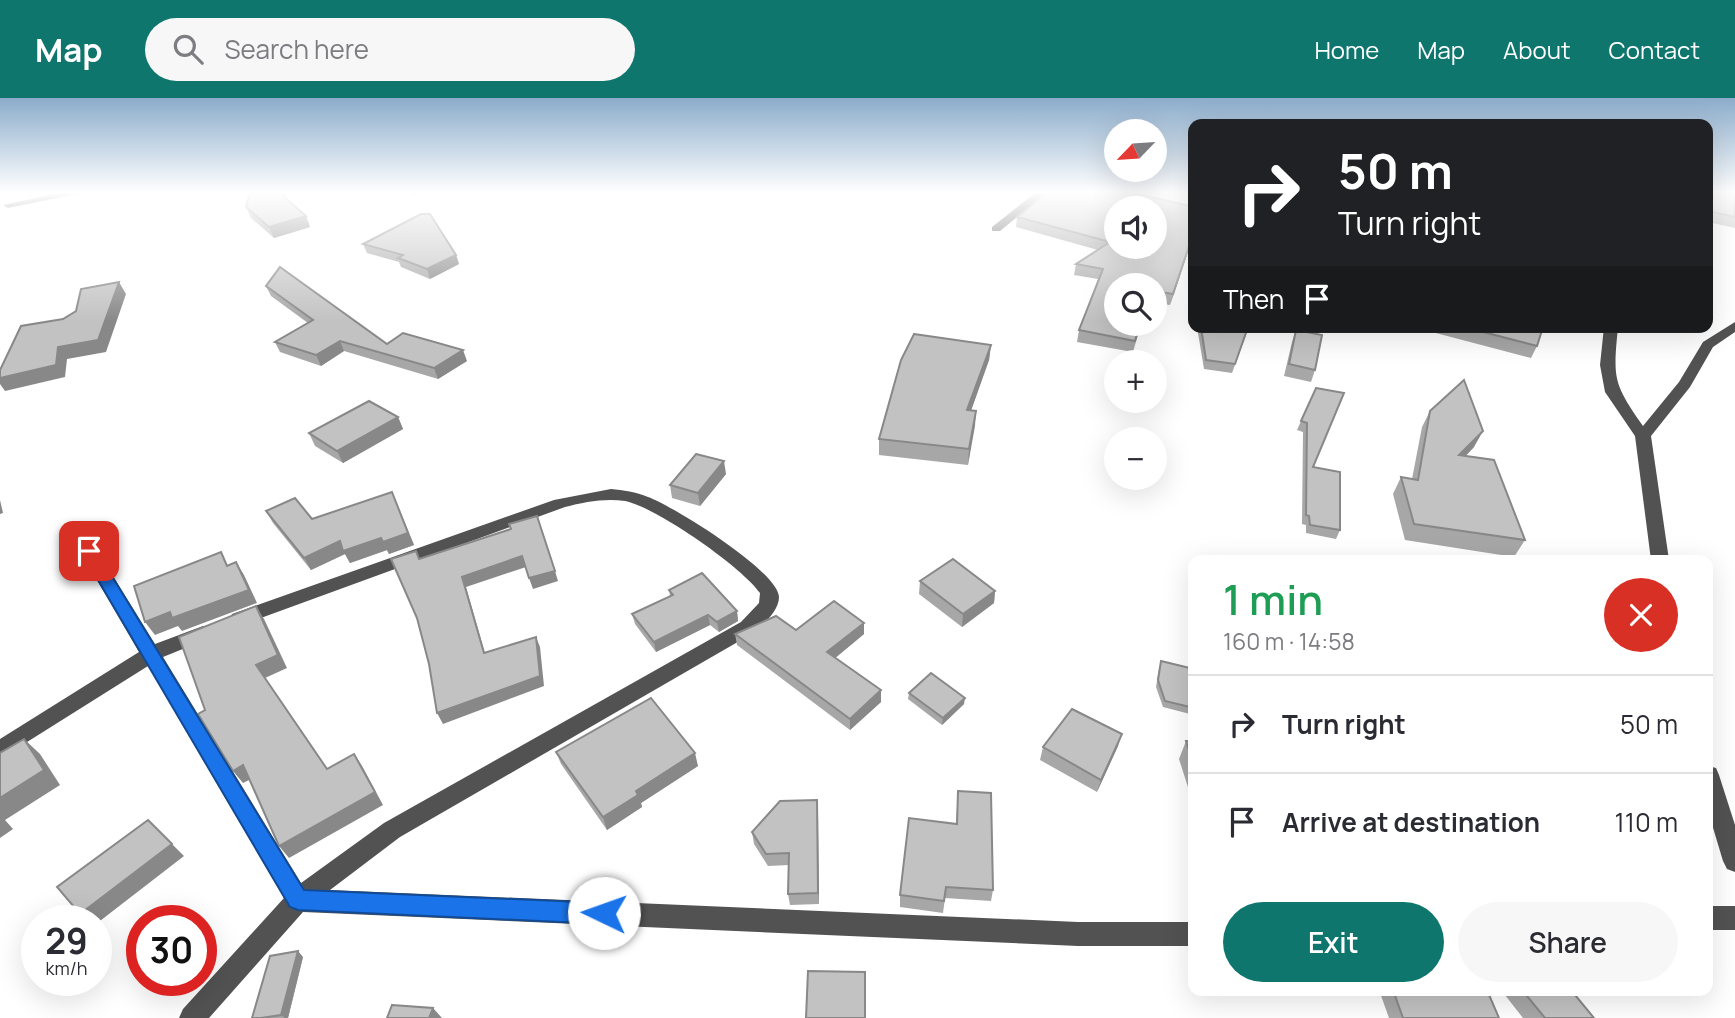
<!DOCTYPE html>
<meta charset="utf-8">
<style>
body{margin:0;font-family:Manrope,sans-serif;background:#f7f7f7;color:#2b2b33;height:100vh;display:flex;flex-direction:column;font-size:26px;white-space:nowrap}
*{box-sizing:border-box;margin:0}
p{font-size:23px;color:#7c7c81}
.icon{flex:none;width:38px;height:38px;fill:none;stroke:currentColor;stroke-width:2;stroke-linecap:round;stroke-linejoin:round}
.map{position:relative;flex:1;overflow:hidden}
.panel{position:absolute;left:1188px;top:457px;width:525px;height:441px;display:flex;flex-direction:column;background:#fff;border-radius:14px;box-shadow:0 7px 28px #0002}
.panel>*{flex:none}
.top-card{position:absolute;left:1188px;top:21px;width:525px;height:214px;border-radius:14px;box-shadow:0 7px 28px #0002;background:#202124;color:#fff;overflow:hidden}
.needle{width:46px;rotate:245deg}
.buttons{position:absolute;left:1104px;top:21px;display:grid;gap:14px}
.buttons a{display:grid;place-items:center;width:63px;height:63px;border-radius:50%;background:#fff;box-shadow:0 7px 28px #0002;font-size:35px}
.speed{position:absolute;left:21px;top:807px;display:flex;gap:14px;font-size:35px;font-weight:700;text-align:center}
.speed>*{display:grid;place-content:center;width:91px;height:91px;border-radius:50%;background:#fff;box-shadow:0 7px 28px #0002;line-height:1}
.speed small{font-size:18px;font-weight:400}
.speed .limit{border:10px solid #d22;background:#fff;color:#111}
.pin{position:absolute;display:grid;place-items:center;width:60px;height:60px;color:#fff;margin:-30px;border-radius:14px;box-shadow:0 4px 10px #0006}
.me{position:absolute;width:77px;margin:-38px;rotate:273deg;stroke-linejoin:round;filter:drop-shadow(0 0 5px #0008)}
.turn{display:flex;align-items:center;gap:24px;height:147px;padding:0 35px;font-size:32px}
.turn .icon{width:91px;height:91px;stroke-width:2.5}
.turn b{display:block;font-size:49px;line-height:60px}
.then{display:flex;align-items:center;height:66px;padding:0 35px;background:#0003;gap:14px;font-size:26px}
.round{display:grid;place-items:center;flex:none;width:74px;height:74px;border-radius:37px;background:#f7f7f7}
.overview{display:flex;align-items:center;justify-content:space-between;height:119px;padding:0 35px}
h1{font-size:42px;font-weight:600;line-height:52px;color:#1e9e55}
.cta{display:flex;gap:14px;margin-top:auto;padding:14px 35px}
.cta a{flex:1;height:80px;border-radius:42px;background:#0f766e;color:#fff;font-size:28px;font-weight:600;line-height:80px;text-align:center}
.cta a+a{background:#f7f7f7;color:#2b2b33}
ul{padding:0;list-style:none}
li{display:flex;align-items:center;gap:21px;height:98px;padding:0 35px;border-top:2px solid #e1e1e2}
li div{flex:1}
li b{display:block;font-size:26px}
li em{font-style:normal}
header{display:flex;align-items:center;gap:42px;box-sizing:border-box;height:98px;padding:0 35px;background:#0f766e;color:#fff}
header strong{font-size:33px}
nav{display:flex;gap:38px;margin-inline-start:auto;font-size:24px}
.search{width:490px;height:63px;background:#f7f7f7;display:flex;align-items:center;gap:18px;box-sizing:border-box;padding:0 24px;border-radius:38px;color:#7c7c81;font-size:26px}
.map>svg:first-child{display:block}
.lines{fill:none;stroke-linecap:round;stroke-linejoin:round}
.minor{fill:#525252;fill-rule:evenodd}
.wall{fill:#a7a7a7}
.shaded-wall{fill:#888}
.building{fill:#c2c2c2;stroke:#888;stroke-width:2;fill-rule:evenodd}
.route{fill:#1a73e8;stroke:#114b97;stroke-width:2}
</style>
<header>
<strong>Map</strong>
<div class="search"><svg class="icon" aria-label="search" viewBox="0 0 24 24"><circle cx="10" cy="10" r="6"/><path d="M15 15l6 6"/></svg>Search here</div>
<nav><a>Home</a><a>Map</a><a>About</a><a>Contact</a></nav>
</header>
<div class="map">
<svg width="1735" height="920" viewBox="0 0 1735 920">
<rect width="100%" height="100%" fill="#fff"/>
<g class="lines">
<g class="minor">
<polygon points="60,95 82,95 8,110 3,107"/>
<polygon points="1035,95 1046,95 1000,133 992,133 992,129"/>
<path d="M1735,224V234L1713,249L1690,289L1651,338L1669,462H1651L1635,338L1605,294L1600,267L1604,229H1618C1613,281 1613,285 1643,328L1679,284L1703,244Z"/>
<path d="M611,391C623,392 636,394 648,399C673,408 778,473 779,499C779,513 764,525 755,534L400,739L330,792L1078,824H1194V848H1078L303,814L209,920H179L183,911L284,800L148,568L0,661V641L139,554L80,453L83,449H95L155,546L203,528L210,530L212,535L210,540L163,559L301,785L384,725L741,524L759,505L760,495C742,469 656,409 625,403C605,400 584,404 565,409L239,528L232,526L230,521L232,516L554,402Z"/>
<polygon points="1708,668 1716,670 1719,677 1735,727 1735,774 1727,771 1723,763 1708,713"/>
<rect x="1708" y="808" width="27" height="24"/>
</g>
</g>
<g class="wall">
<polygon points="287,95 286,101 306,118 310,129 274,140 251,120 246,109"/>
<polygon points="1708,95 1735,95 1735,130 1708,124"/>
<polygon points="1139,96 1194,109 1194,136 1170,207 1155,205 1155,187 1116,226 1141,226 1133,254 1077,244 1079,232 1098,181 1074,177 1076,166 1098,152 1016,129 1017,119"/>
<polygon points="363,146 456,157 459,166 430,181 401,169 399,164 367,155"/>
<polygon points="1194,185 1194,208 1191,194"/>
<polygon points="266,188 387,246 467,263 438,281 344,253 321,268 280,254 275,244 308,225 271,198"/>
<polygon points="1197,229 1249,229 1232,275 1204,271"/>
<polygon points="1413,229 1543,229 1537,248 1531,260"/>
<polygon points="1296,232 1315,272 1311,284 1284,278 1292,244"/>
<polygon points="991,247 989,262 971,312 976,313 968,367 879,357 879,341"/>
<polygon points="1344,295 1313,369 1340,432 1336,441 1306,435 1306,427 1302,426 1303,334 1297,332 1301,323"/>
<polygon points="1430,313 1474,349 1466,358 1525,442 1514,459 1405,442 1393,396 1401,379 1412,381 1422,329"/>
<polygon points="398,319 403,331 343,365 315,348 309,335"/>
<polygon points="726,376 700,408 672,400 670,387"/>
<polygon points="397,406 414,447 389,456 387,452 350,465 345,456 311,472 273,425 266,413 312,421"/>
<polygon points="920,483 995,493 994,505 962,529 919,496"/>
<polygon points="669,492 737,513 738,523 719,534 710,527 656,554 635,526 632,516 670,498"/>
<polygon points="864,525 864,536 835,560 881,592 881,604 850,632 737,547 735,536 796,532"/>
<polygon points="1161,563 1194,571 1194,617 1163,609 1156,589 1159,570"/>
<polygon points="909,595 964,606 942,627 908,601"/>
<polygon points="1186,643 1194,643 1194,708 1179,661"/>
<polygon points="1118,648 1097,694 1040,662 1043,649"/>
<polygon points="556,654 698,668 641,705 642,709 607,732 561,666"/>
<polygon points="958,693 993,792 991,803 945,800 943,815 900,809 900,797 956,726"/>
<polygon points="817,702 819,806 790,807 788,796 789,767 768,768 754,746 752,734"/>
<polygon points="303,859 288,920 252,920"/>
<polygon points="1379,892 1487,892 1499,920 1389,920"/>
<polygon points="1501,892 1571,892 1594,920 1523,920"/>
</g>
<g class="shaded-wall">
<polygon points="281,95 287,95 285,107 281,96"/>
<polygon points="411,95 423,95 412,98"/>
<polygon points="306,118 310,129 274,140 269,129"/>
<polygon points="1194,133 1194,136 1170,207 1173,196"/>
<polygon points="456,157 459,166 430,181 427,171"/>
<polygon points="119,184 126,196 106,254 67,261 65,279 5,293 0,286 0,280 58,249"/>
<polygon points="340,243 344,253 321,268 316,257"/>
<polygon points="991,247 989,262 966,327 967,312"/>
<polygon points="463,252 467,263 438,281 434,270"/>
<polygon points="976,313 975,328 968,367 969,351"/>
<polygon points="398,319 403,331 343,365 337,353"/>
<polygon points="1483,333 1474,349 1450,373 1459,357"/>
<polygon points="724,363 726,376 700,408 698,395"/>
<polygon points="0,402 3,415 0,416"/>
<polygon points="397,406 414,447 389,456 387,452 350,465 345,456 311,472 304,460"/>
<polygon points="522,458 526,469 466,489 488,566 484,555 462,479"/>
<polygon points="236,464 244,477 257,505 182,533 178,528 155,537 145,524 170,514"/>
<polygon points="555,473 558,483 533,491 529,480"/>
<polygon points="995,493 994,505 962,529 963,516"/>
<polygon points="256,508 264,521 287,570 265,580 256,567"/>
<polygon points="737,513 738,523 719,534 717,524"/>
<polygon points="708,517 710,527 656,554 654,544"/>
<polygon points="864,525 864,536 828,566 827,554"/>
<polygon points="536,539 540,549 544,588 443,626 437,615"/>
<polygon points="881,592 881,604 850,632 850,621"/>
<polygon points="965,600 964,606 942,627 943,620"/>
<polygon points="1122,636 1118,648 1097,694 1101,682"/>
<polygon points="24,641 40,656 60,687 5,722 13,731 0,740 0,700"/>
<polygon points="695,655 698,668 641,705 642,709 607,732 603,719 636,693"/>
<polygon points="354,656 362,668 383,707 289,760 279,748"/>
<polygon points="243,667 253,680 243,685 233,673"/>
<polygon points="817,702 818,714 819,806 818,795"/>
<polygon points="172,746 184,758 96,826 96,822 89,822 80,816"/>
<polygon points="298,853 303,859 288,920 285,920 281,917"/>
<polygon points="433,910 442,920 429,920"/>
</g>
<g class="building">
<polygon points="250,95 281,95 281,96 306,118 269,129 246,109"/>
<path d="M1047,95H1137H1135L1194,109V133L1173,196L1155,193V187H1116V226H1140L1135,243L1079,232L1103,171L1076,166L1110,144L1017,119ZM1116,110H1155V149H1116Z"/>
<polygon points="1708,95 1735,95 1735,119 1708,113"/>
<polygon points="421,116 430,116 456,157 427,171 398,160 403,157 363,146"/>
<polygon points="280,169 387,246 403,235 463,252 434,270 340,243 316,257 275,244 313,222 266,188"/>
<polygon points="119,184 98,242 58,249 56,267 0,280 0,272 21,228 63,221 76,213 81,191"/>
<polygon points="1201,229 1248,229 1235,266 1206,262"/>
<polygon points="1464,229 1543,229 1537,248"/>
<polygon points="1296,232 1322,237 1315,272 1289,266"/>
<polygon points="914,236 991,247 967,312 976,313 969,351 879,341 901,262"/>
<polygon points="1464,282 1483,333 1459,357 1494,362 1525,442 1414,426 1401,379 1418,382 1430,313"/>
<polygon points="1316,290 1344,295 1313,369 1340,374 1340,432 1310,427 1309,418 1306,417 1307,325 1301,323"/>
<polygon points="369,303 398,319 337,353 309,335"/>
<polygon points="696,356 724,363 698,395 670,387"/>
<polygon points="392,394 408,435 383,444 381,440 343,453 340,443 304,460 266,413 295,400 312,421"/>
<polygon points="537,418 555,473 529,480 522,458 462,479 484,555 536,539 540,578 437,615 429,566 417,520 391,461 416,453 419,461 511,431 509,426"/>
<polygon points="221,454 227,468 236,464 249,492 172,520 170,514 145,524 134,488"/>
<polygon points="1494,458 1512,462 1500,462"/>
<polygon points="953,461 995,493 963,516 920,483"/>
<polygon points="702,475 737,513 717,524 708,517 654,544 632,516 673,497 669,492"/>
<polygon points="834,503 864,525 827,554 881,592 850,621 735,536 776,518 796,532"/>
<polygon points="256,508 278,557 256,567 327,671 354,656 375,694 279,748 243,667 233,673 198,616 205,612 179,539"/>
<polygon points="1161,563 1194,571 1194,610 1165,603 1158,582"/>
<polygon points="931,575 965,600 943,620 909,595"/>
<polygon points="651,600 695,655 636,693 638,697 603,719 556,654"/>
<polygon points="1072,611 1122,636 1101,682 1043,649"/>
<polygon points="24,641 44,672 0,700 0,655"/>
<polygon points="1186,643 1194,643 1194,667"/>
<polygon points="958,693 991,695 993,792 946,789 944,803 900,797 909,720 957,726"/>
<polygon points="817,702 818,795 788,796 789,755 766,756 752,734 780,703"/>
<polygon points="148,722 172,746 80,816 57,789"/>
<polygon points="298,853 281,917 261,920 252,920 270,858"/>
<polygon points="808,873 865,874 865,920 806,920"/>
<polygon points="1393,892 1487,892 1499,920 1403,920"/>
<polygon points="1522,892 1571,892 1594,920 1545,920"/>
<polygon points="392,907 433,910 429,920 387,920"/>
</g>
<linearGradient id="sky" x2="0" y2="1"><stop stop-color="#8baccb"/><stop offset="0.42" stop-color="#fff"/><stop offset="1" stop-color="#fff" stop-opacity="0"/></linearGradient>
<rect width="1735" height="224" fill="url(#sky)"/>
<polygon class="route" points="89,448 94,449 304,792 604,805 612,808 615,815 612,823 604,826 298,812 290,809 81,453"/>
</svg>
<div class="buttons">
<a><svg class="needle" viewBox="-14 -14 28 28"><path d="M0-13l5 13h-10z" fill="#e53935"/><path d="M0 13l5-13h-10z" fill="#7c7c81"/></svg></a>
<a><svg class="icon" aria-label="sound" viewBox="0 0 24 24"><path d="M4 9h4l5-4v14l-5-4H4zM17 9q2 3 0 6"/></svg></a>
<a><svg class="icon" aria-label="search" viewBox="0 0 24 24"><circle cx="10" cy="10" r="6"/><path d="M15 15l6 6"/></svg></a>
<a>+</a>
<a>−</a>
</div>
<div class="speed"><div>29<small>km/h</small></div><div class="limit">30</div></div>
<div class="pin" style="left:89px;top:453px;background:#d93025"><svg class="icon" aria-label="arrive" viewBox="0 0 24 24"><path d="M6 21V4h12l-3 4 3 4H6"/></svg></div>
<svg class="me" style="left:604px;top:815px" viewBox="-20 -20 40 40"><circle r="19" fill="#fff"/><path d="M0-13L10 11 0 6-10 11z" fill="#1a73e8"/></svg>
<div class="top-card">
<div class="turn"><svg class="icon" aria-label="right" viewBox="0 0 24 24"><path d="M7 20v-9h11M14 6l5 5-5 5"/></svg><div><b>50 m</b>Turn right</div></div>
<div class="then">Then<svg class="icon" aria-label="arrive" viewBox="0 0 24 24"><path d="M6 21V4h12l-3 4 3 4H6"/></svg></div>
</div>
<section class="panel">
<div class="overview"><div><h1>1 min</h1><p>160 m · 14:58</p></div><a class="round" style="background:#d93025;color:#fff"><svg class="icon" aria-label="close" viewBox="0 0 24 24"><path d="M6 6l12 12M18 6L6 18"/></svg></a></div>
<ul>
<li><svg class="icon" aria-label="right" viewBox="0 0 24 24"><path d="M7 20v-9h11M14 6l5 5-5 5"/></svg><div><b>Turn right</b></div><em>50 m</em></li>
<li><svg class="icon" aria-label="arrive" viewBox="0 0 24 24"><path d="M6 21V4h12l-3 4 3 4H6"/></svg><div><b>Arrive at destination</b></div><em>110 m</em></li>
</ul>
<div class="cta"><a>Exit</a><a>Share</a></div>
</section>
</div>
